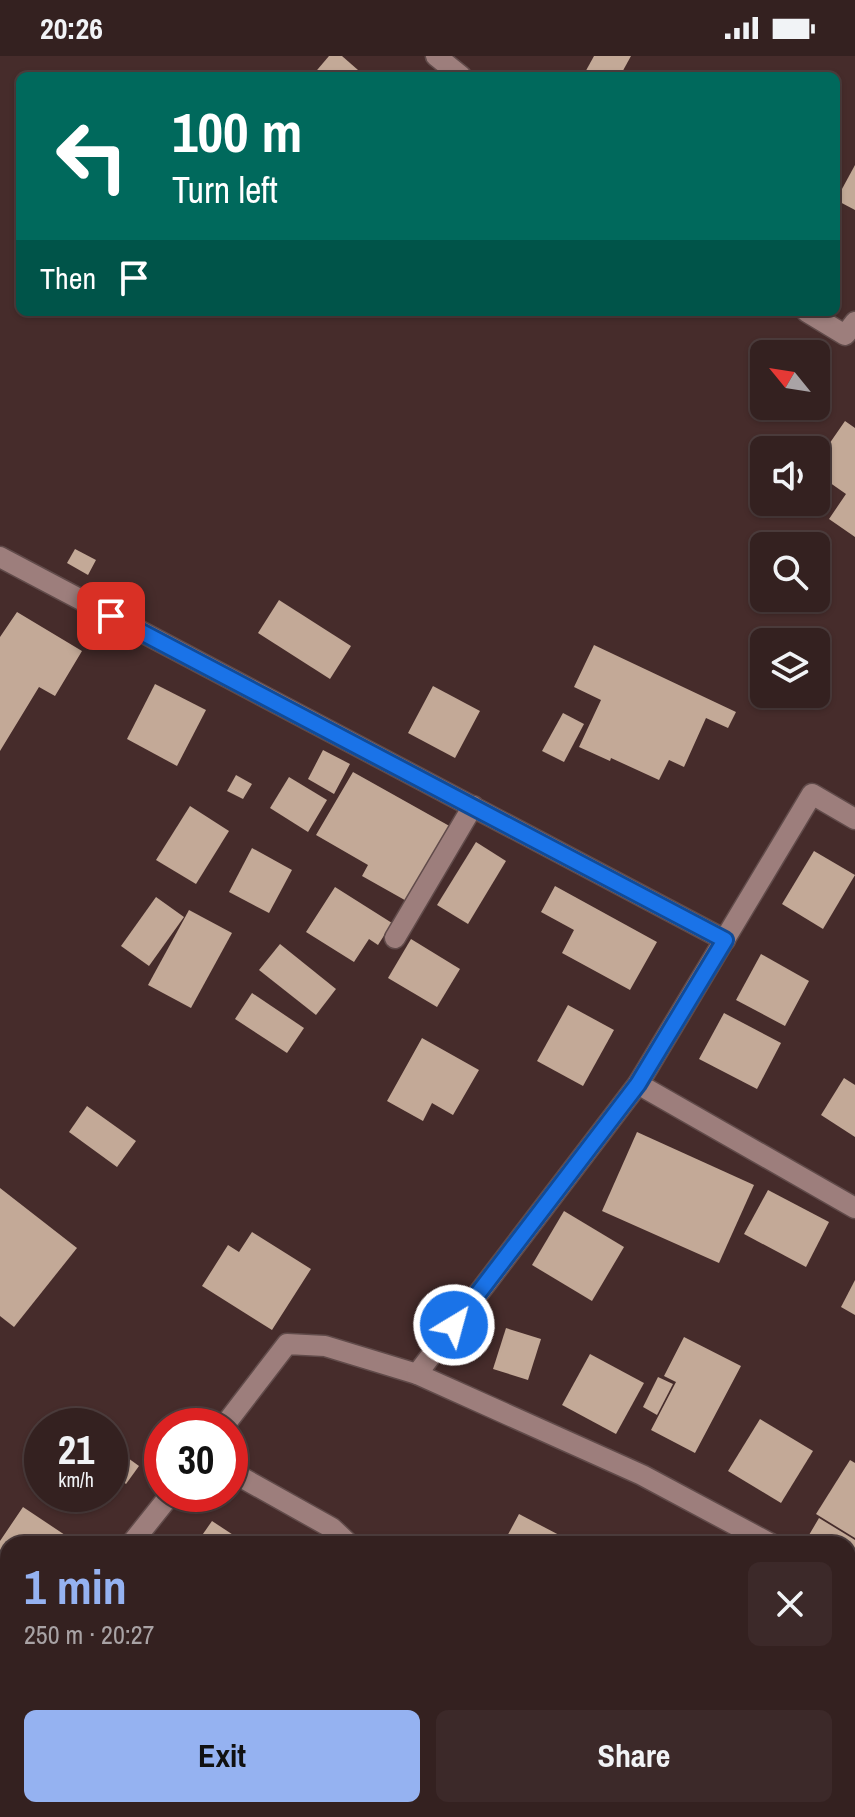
<!DOCTYPE html>
<meta charset="utf-8">
<style>
body{margin:0;font-family:"Archivo Narrow",sans-serif;background:#3c2929;color:#f1f3f6;height:100vh;display:flex;flex-direction:column;font-size:30px;white-space:nowrap}
*{box-sizing:border-box;margin:0}
p{font-size:26px;color:#a9a3a5}
.icon{flex:none;width:44px;height:44px;fill:none;stroke:currentColor;stroke-width:2;stroke-linecap:round;stroke-linejoin:round}
.map{position:relative;flex:1;overflow:hidden}
.sheet{position:absolute;left:0px;top:1480px;width:856px;height:282px;display:flex;flex-direction:column;background:#342120;border-radius:24px 24px 0 0;box-shadow:0 2px 6px #0004,0 0 0 2px #4e3e3e}
.sheet>*{flex:none}
.hud{position:absolute;left:16px;top:16px;width:824px;height:244px;border-radius:12px;box-shadow:0 2px 6px #0004,0 0 0 2px #4e3e3e;background:#00695c;color:#fff;overflow:hidden}
.needle{width:52px;rotate:300deg}
.tools{position:absolute;left:750px;top:284px;display:grid;gap:16px}
.tools a{display:grid;place-items:center;width:80px;height:80px;border-radius:12px;background:#342120;box-shadow:0 2px 6px #0004,0 0 0 2px #4e3e3e;font-size:40px}
.speed{position:absolute;left:24px;top:1352px;display:flex;gap:16px;font-size:40px;font-weight:700;text-align:center}
.speed>*{display:grid;place-content:center;width:104px;height:104px;border-radius:50%;background:#342120;box-shadow:0 2px 6px #0004,0 0 0 2px #4e3e3e;line-height:1}
.speed small{font-size:20px;font-weight:400}
.speed .limit{border:12px solid #d22;background:#fff;color:#111}
.pin{position:absolute;display:grid;place-items:center;width:68px;height:68px;color:#fff;margin:-34px;border-radius:16px;box-shadow:0 4px 12px #0006}
.me{position:absolute;width:88px;margin:-44px;rotate:37deg;stroke-linejoin:round;filter:drop-shadow(0 0 6px #0008)}
.turn{display:flex;align-items:center;gap:28px;height:168px;padding:0 24px;font-size:36px}
.turn .icon{width:104px;height:104px;stroke-width:2.5}
.turn b{display:block;font-size:56px;line-height:68px}
.then{display:flex;align-items:center;height:76px;padding:0 24px;background:#0003;gap:16px;font-size:30px}
.round{display:grid;place-items:center;flex:none;width:84px;height:84px;border-radius:12px;background:#3c2929}
.summary{display:flex;align-items:center;justify-content:space-between;height:136px;padding:0 24px}
h1{font-size:48px;font-weight:700;line-height:60px;color:#95b2f1}
.primary-button{display:flex;gap:16px;margin-top:auto;padding:16px 24px}
.primary-button a{flex:1;height:92px;border-radius:12px;background:#95b2f1;color:#111;font-size:32px;font-weight:700;line-height:92px;text-align:center}
.primary-button a+a{background:#3c2929;color:#f1f3f6}
.status{display:flex;justify-content:space-between;align-items:center;height:56px;padding:0 40px;background:#342120;direction:ltr}
.status svg{height:22px;fill:currentColor}
.map>svg:first-child{display:block}
.building{fill:#c3a997}
.lines{fill:none;stroke-linecap:round;stroke-linejoin:round}
.street-casing{stroke:#614b4a;stroke-width:23}
.street{stroke:#9d7e7c;stroke-width:20}
.route-casing{stroke:#114b97;stroke-width:20}
.route{stroke:#1a73e8;stroke-width:14}
</style>
<div class="status"><b>20:26</b><svg viewBox="0 0 49 12"><path d="M0 12V9h3v3zM5 12V6h3v6zM10 12V3h3v9zM15 12V0h3v12zM26 1h20v11H26zM47 4h2v5h-2z"/></svg></div>
<div class="map">
<svg width="855" height="1761" viewBox="0 0 855 1761">
<rect width="100%" height="100%" fill="#462c2b"/>
<g class="building">
<polygon points="329,0 342,0 358,14 353,20 312,20"/>
<polygon points="594,0 631,0 620,20 583,20"/>
<polygon points="855,109 855,154 836,144"/>
<polygon points="845,365 855,372 855,481 829,463 846,438 816,417 816,407"/>
<polygon points="75,493 96,504 88,519 67,507"/>
<polygon points="279,544 351,590 330,623 258,577"/>
<polygon points="17,556 82,595 55,640 39,631 0,695 0,581"/>
<polygon points="594,589 736,656 728,672 706,662 684,711 669,704 659,724 611,702 610,705 579,691 601,644 574,631"/>
<polygon points="155,628 206,654 177,710 127,683"/>
<polygon points="433,630 480,655 455,702 408,677"/>
<polygon points="563,657 584,668 564,706 542,695"/>
<polygon points="323,694 350,708 334,738 308,723"/>
<polygon points="353,716 453,772 410,847 362,820 368,809 316,779"/>
<polygon points="236,719 252,728 243,743 227,735"/>
<polygon points="289,721 327,744 308,776 270,752"/>
<polygon points="190,750 229,775 196,828 156,804"/>
<polygon points="476,786 506,805 468,868 437,849"/>
<polygon points="252,792 292,814 269,857 229,836"/>
<polygon points="814,795 855,819 823,873 782,848"/>
<polygon points="555,830 657,886 630,934 562,897 574,874 541,856"/>
<polygon points="335,831 392,867 378,889 369,883 354,906 306,876"/>
<polygon points="156,841 184,861 149,910 121,890"/>
<polygon points="189,854 232,877 191,952 148,929"/>
<polygon points="411,883 460,913 437,951 388,922"/>
<polygon points="280,888 336,933 316,959 259,914"/>
<polygon points="761,898 809,925 785,970 736,944"/>
<polygon points="252,937 304,972 287,997 235,963"/>
<polygon points="568,949 614,974 583,1030 537,1005"/>
<polygon points="724,957 781,987 757,1033 699,1003"/>
<polygon points="422,982 479,1014 453,1059 432,1047 423,1065 387,1045"/>
<polygon points="844,1022 855,1029 855,1081 821,1059"/>
<polygon points="87,1050 136,1085 117,1111 69,1076"/>
<polygon points="637,1076 754,1129 719,1207 602,1155"/>
<polygon points="0,1132 77,1192 14,1271 0,1260"/>
<polygon points="768,1134 829,1166 806,1211 744,1178"/>
<polygon points="564,1155 624,1191 592,1245 532,1209"/>
<polygon points="252,1176 311,1213 272,1274 202,1230 228,1189 239,1196"/>
<polygon points="855,1224 855,1259 841,1251"/>
<polygon points="506,1272 541,1283 528,1324 493,1313"/>
<polygon points="684,1281 741,1310 695,1397 651,1374 676,1326 664,1320"/>
<polygon points="590,1298 644,1327 616,1378 562,1349"/>
<polygon points="658,1321 673,1328 657,1359 643,1351"/>
<polygon points="760,1363 813,1395 781,1447 728,1415"/>
<polygon points="110,1389 139,1410 126,1428 110,1416"/>
<polygon points="850,1404 855,1407 855,1482 816,1458"/>
<polygon points="23,1451 71,1483 68,1488 8,1488 8,1513 0,1508 0,1485"/>
<polygon points="519,1458 563,1481 559,1488 504,1486"/>
<polygon points="819,1462 855,1484 855,1497 850,1505 848,1488 823,1488 809,1479"/>
<polygon points="212,1465 247,1488 196,1488"/>
<polygon points="848,1622 855,1625 855,1683 848,1681"/>
<polygon points="181,1754 246,1754 249,1755 246,1761 177,1761"/>
<polygon points="464,1754 539,1754 549,1761 460,1761"/>
</g>
<g class="lines">
<defs>
<g id="street">
<polyline points="436,0 461,20"/>
<polyline points="807,256 845,279 855,266"/>
<polyline points="0,501 725,884"/>
<polyline points="395,882 473,750"/>
<polyline points="638,1028 855,1152"/>
<polyline points="224,1370 287,1288 325,1290 417,1318"/>
<polyline points="230,1415 332,1472 349,1488"/>
<polyline points="131,1488 171,1438"/>
<polyline points="771,1488 642,1419 417,1318 638,1028 812,738 855,763"/>
<polyline points="848,1529 855,1533"/>
<polyline points="0,1576 8,1586"/>
<polyline points="0,1643 8,1636"/>
<polyline points="846,1754 855,1759"/>
<polyline points="120,1761 126,1754"/>
<polyline points="570,1761 575,1754"/>
</g>
</defs>
<use href="#street" class="street-casing"/>
<use href="#street" class="street"/>
</g>
<g class="lines">
<defs>
<polyline id="route" points="111,560 725,884 638,1028 454,1269"/>
</defs>
<use href="#route" class="route-casing"/>
<use href="#route" class="route"/>
</g>
</svg>
<div class="tools">
<a><svg class="needle" viewBox="-14 -14 28 28"><path d="M0-13l5 13h-10z" fill="#e53935"/><path d="M0 13l5-13h-10z" fill="#a9a3a5"/></svg></a>
<a><svg class="icon" aria-label="sound" viewBox="0 0 24 24"><path d="M4 9h4l5-4v14l-5-4H4zM17 9q2 3 0 6"/></svg></a>
<a><svg class="icon" aria-label="search" viewBox="0 0 24 24"><circle cx="10" cy="10" r="6"/><path d="M15 15l6 6"/></svg></a>
<a><svg class="icon" aria-label="layers" viewBox="0 0 24 24"><path d="M12 4l9 5-9 5-9-5zM3 14l9 5 9-5"/></svg></a>
</div>
<div class="speed"><div>21<small>km/h</small></div><div class="limit">30</div></div>
<div class="pin" style="left:111px;top:560px;background:#d93025"><svg class="icon" aria-label="arrive" viewBox="0 0 24 24"><path d="M6 21V4h12l-3 4 3 4H6"/></svg></div>
<svg class="me" style="left:454px;top:1269px" viewBox="-20 -20 40 40"><circle r="17" fill="#1a73e8" stroke="#fff" stroke-width="3"/><path d="M0-11L8 9 0 5-8 9z" fill="#fff"/></svg>
<div class="hud">
<div class="turn"><svg class="icon" aria-label="left" viewBox="0 0 24 24"><path d="M17 20v-9H6M10 6l-5 5 5 5"/></svg><div><b>100 m</b>Turn left</div></div>
<div class="then">Then<svg class="icon" aria-label="arrive" viewBox="0 0 24 24"><path d="M6 21V4h12l-3 4 3 4H6"/></svg></div>
</div>
<section class="sheet">
<div class="summary"><div><h1>1 min</h1><p>250 m · 20:27</p></div><a class="round"><svg class="icon" aria-label="close" viewBox="0 0 24 24"><path d="M6 6l12 12M18 6L6 18"/></svg></a></div>
<div class="primary-button"><a>Exit</a><a>Share</a></div>
</section>
</div>
